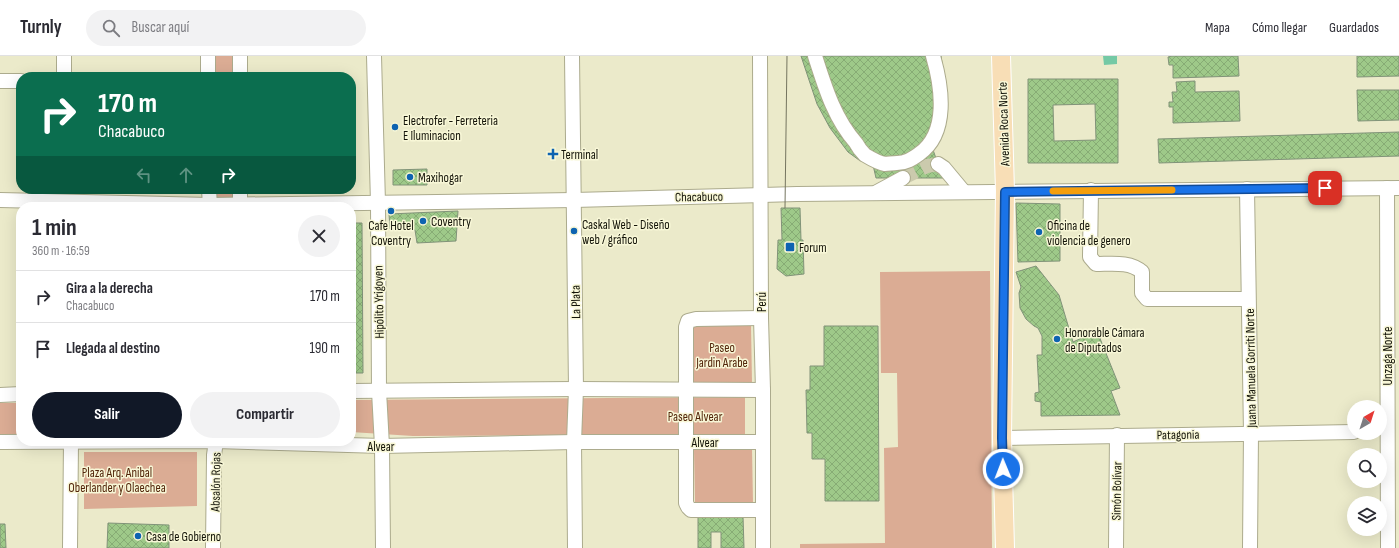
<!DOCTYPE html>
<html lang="es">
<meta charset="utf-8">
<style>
body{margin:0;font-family:"Sofia Sans Condensed",sans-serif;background:#f2f2f3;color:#2b2b33;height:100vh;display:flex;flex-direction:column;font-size:15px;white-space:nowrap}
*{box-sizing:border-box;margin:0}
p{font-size:13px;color:#7c7c81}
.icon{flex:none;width:22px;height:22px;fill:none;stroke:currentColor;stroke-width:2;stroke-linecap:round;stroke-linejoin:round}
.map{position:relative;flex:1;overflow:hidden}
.side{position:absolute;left:16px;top:146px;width:340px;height:244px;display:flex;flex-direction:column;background:#fff;border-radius:16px;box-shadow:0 4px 16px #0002}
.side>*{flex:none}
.hud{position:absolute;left:16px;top:16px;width:340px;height:122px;border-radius:16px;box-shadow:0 4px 16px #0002;background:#0b6e4f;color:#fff;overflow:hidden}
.needle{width:26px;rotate:39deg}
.fabs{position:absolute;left:1347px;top:344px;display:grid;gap:8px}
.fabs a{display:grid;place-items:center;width:40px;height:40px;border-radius:50%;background:#fff;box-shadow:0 4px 16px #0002;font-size:20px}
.pin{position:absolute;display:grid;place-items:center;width:34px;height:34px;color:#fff;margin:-17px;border-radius:8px;box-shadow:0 2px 6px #0006}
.me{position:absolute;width:44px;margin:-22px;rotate:359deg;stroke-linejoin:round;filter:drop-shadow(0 0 3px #0008)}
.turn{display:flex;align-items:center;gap:14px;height:84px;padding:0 16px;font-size:18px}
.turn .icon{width:52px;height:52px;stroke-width:2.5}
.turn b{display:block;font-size:28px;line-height:34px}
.lanes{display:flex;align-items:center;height:38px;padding:0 16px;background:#0003;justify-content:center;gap:20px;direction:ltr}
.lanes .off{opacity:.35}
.round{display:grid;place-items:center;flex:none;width:42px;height:42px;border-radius:21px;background:#f2f2f3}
.summary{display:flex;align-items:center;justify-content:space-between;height:68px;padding:0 16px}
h1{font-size:24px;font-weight:700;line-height:30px}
.primary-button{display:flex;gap:8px;margin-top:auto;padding:8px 16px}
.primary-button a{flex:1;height:46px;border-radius:24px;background:#111827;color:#fff;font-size:16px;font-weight:700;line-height:46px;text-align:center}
.primary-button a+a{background:#f2f2f3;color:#2b2b33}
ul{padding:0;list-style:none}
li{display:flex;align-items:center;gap:12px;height:52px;padding:0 16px;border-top:1px solid #e1e1e2}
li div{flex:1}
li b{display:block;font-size:15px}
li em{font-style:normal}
header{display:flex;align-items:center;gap:24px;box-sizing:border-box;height:56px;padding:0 20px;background:#fff;border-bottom:1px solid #e1e1e2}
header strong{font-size:19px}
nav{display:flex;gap:22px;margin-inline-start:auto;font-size:14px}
.search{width:280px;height:36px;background:#f2f2f3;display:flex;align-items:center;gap:10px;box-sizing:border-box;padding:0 14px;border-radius:22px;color:#7c7c81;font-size:15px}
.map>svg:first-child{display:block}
.green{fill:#dbac94}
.water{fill:url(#water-ripples)}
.building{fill:url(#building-cross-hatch);stroke:#819379;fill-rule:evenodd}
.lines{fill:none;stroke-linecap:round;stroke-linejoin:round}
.minor-tunnel{stroke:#cbcaad;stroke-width:14;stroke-dasharray:14 7;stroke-linecap:butt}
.minor-casing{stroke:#acab8d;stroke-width:16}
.major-casing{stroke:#fff;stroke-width:20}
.minor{stroke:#fff;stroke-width:14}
.major{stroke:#f8deb6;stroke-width:18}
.tram{stroke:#74745f;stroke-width:1}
.route-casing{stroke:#114b97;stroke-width:10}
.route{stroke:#1a73e8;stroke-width:7}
.slow{stroke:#f59e0b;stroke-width:7}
.poi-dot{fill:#0e63b1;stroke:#f8f7d7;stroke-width:1.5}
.labels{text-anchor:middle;stroke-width:3;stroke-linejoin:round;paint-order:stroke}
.poi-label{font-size:13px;fill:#131308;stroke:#f8f7d7;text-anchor:start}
.street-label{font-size:13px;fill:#131308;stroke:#f8f7d7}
.park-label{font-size:13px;fill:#512409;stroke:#f8f7d7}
</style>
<header>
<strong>Turnly</strong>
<div class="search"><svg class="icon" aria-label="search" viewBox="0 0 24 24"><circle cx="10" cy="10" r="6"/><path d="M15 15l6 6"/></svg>Buscar aquí</div>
<nav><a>Mapa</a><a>Cómo llegar</a><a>Guardados</a></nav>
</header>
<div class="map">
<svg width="1399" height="492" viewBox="0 0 1399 492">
<defs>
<pattern id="water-ripples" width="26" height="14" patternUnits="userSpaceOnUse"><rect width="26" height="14" fill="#74c9a5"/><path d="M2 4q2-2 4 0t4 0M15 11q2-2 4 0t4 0" fill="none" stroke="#64ac8d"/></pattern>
<pattern id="building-cross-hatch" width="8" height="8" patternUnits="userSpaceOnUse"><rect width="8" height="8" fill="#9ec989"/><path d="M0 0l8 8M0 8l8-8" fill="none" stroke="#87ac75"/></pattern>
</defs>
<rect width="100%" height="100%" fill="#ebeaca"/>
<g class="green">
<polygon points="213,0 235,0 234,21 213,21"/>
<rect x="214" y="133" width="19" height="18"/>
<polygon points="990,215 992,492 800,492 800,488 885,487 884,392 898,391 897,317 881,317 880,216"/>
<polygon points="693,269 751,269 752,327 693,327"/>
<polygon points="745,341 745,378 413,380 351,376 351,344"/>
<rect x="0" y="347" width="21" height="34"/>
<polygon points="752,392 753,447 695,448 694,393"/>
<polygon points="84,396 197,396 197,450 84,453"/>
</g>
<polygon class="water" points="1103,0 1117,0 1117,8 1104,9"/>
<g class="building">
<polygon points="801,0 941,0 945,28 932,91 943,122 876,122 873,109 859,104 848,96 830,72 817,48"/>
<polygon points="1172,0 1238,0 1239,20 1173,22 1173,9 1169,9 1168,1"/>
<polygon points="1357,0 1399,0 1399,20 1357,21"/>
<path d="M1028,23H1118V107H1028ZM1095,48L1096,84L1054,85L1053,49Z"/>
<polygon points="1195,25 1195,36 1239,35 1240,65 1173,67 1173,51 1169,51 1169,46 1173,46 1172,36 1177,36 1176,26"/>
<polygon points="1357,34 1399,34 1399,64 1358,65"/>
<polygon points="1399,76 1399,100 1159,107 1158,83"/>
<polygon points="351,111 354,111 354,124 351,127"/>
<polygon points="427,113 427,129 393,129 393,114"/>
<polygon points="1016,147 1060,148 1060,205 1018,206"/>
<polygon points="781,152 800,152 801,184 803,184 804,218 786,220 777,213 778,184 782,184"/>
<polygon points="458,155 456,185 417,187 415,174 390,173 389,158"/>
<polygon points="351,167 362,167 363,317 351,317"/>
<polygon points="1036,210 1059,239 1073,286 1097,275 1120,332 1111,335 1120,359 1041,360 1041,346 1035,345 1035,337 1039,336 1037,299 1042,299 1042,280 1038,272 1034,270 1026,263 1020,252 1019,237 1021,231 1016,216"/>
<polygon points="824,270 878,270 879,445 825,445 825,403 812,403 812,377 807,377 806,334 810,334 810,310 824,310"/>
<polygon points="743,460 744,492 721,492 721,476 711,476 711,492 698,492 698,461"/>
<polygon points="108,467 169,469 169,492 107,492"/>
<polygon points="0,468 5,468 6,492 0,492"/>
</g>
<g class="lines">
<polyline class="minor-tunnel" points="903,122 927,110 938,108"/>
<defs>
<g id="minor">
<polyline points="64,0 64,21"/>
<polyline points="208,0 208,21"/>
<polyline points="374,0 378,147 379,335 382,390 383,492"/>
<polyline points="572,0 576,333 574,386 575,492"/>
<polyline points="760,0 761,262 763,334 763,492"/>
<path d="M815,0C825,31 834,62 856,87C858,91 862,96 865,99C870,102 879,107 885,108C888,108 893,107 897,107C906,107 912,103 919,98C949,77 942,31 933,0"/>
<polyline points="240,21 240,0"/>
<polyline points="0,25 21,25"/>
<polyline points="938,108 944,112 964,136"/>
<polyline points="1387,132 1388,492"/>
<polyline points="209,133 210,151"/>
<polyline points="240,133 240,151"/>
<polyline points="1247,133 1251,377 1250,492"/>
<path d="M1091,134L1090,201L1096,208C1111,208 1130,205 1142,216V237L1147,243H1248"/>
<polyline points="877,136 903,122"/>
<polyline points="0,144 210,149 574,144 797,138 1399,132"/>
<polyline points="761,262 696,263 688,265 686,271 686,447 688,451 691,454 762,454"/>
<polyline points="351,335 576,333 763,334"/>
<polyline points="0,339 21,338"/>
<polyline points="1002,382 1354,376"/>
<polyline points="0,386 216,385 382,390 574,386 763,386"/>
<polyline points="70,492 71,385"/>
<polyline points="213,492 214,399 216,385"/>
<polyline points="1116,492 1117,379"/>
</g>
<polyline id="major" points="1001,0 1005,135 1002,382 1005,492"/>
</defs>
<use href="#minor" class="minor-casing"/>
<use href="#major" class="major-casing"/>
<use href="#minor" class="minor"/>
<use href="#major" class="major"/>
<polyline class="tram" points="785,152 787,0"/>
</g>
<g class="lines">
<defs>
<polyline id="route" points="1003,413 1002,382 1005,136 1325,132"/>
</defs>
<use href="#route" class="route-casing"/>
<use href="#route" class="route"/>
<polyline class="slow" points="1053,135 1172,134"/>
</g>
<g class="poi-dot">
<circle cx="395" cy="71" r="4"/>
<path d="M551 92h4v4h4v4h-4v4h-4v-4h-4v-4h4z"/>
<circle cx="410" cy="121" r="4"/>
<circle cx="391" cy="155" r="4"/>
<circle cx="423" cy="165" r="4"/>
<circle cx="574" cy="175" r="4"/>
<circle cx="1039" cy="176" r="4"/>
<rect x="785" y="186" width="10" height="10" rx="2"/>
<circle cx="1057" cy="283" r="4"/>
<circle cx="138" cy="480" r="4"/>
</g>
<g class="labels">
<g class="poi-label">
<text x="403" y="69">Electrofer - Ferreteria<tspan x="403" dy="15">E Iluminacion</tspan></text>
<text x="561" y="103">Terminal</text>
<text x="418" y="126">Maxihogar</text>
<text x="431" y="170">Coventry</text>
<text x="582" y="173">Caskal Web - Diseño<tspan x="582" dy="15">web / gráfico</tspan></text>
<text x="391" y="174" text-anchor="middle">Cafe Hotel<tspan x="391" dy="15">Coventry</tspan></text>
<text x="1047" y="174">Oficina de<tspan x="1047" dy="15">violencia de genero</tspan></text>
<text x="799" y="196">Forum</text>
<text x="1065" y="281">Honorable Cámara<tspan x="1065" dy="15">de Diputados</tspan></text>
<text x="146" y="485">Casa de Gobierno</text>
</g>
<g class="street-label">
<text transform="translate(1003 68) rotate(-92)" y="5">Avenida Roca Norte</text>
<text transform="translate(699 140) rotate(-1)" y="5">Chacabuco</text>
<text transform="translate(378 246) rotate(-91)" y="5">Hipólito Yrigoyen</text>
<text transform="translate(575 246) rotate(-91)" y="5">La Plata</text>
<text transform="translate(761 246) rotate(-90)" y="5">Perú</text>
<text transform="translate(1387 300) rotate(-90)" y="5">Unzaga Norte</text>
<text transform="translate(1250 312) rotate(-91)" y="5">Juana Manuela Gorriti Norte</text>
<text transform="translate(1178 378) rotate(-1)" y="5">Patagonia</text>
<text x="705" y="391">Alvear</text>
<text x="381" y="395">Alvear</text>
<text transform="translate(215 426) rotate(-89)" y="5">Absalón Rojas</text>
<text transform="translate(1116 435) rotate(-89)" y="5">Simón Bolívar</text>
</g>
<g class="park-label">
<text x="722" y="296">Paseo<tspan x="722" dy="15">Jardin Arabe</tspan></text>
<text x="695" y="365">Paseo Alvear</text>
<text x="117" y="421">Plaza Arq. Anibal<tspan x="117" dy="15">Oberlander y Olaechea</tspan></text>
</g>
</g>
</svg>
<div class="fabs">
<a><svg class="needle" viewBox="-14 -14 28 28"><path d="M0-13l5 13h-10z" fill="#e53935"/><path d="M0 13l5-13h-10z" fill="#7c7c81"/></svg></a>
<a><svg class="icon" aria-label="search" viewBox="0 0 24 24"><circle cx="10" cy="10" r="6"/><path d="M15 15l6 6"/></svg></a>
<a><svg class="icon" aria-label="layers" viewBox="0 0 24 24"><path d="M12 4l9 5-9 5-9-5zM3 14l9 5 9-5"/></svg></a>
</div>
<div class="pin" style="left:1325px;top:132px;background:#d93025"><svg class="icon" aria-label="arrive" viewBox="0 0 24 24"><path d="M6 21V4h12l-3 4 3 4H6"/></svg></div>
<svg class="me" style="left:1003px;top:413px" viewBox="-20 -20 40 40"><circle r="17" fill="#1a73e8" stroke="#fff" stroke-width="3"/><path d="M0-11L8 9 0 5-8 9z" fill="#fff"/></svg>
<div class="hud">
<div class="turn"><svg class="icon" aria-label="right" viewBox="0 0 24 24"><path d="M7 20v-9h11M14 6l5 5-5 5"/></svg><div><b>170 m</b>Chacabuco</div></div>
<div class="lanes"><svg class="icon off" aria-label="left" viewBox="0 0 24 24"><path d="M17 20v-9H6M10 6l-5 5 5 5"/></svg><svg class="icon off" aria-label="ahead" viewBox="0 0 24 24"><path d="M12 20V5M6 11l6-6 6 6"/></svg><svg class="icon" aria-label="right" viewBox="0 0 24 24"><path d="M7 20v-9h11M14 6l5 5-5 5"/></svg></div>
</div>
<section class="side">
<div class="summary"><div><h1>1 min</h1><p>360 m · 16:59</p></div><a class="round"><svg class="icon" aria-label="close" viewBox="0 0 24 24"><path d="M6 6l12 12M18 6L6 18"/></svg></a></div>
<ul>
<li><svg class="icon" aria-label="right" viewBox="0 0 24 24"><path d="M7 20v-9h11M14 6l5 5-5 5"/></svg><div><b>Gira a la derecha</b><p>Chacabuco</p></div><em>170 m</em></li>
<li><svg class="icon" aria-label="arrive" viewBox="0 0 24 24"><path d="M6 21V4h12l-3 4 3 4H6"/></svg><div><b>Llegada al destino</b></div><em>190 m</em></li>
</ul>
<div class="primary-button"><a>Salir</a><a>Compartir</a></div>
</section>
</div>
